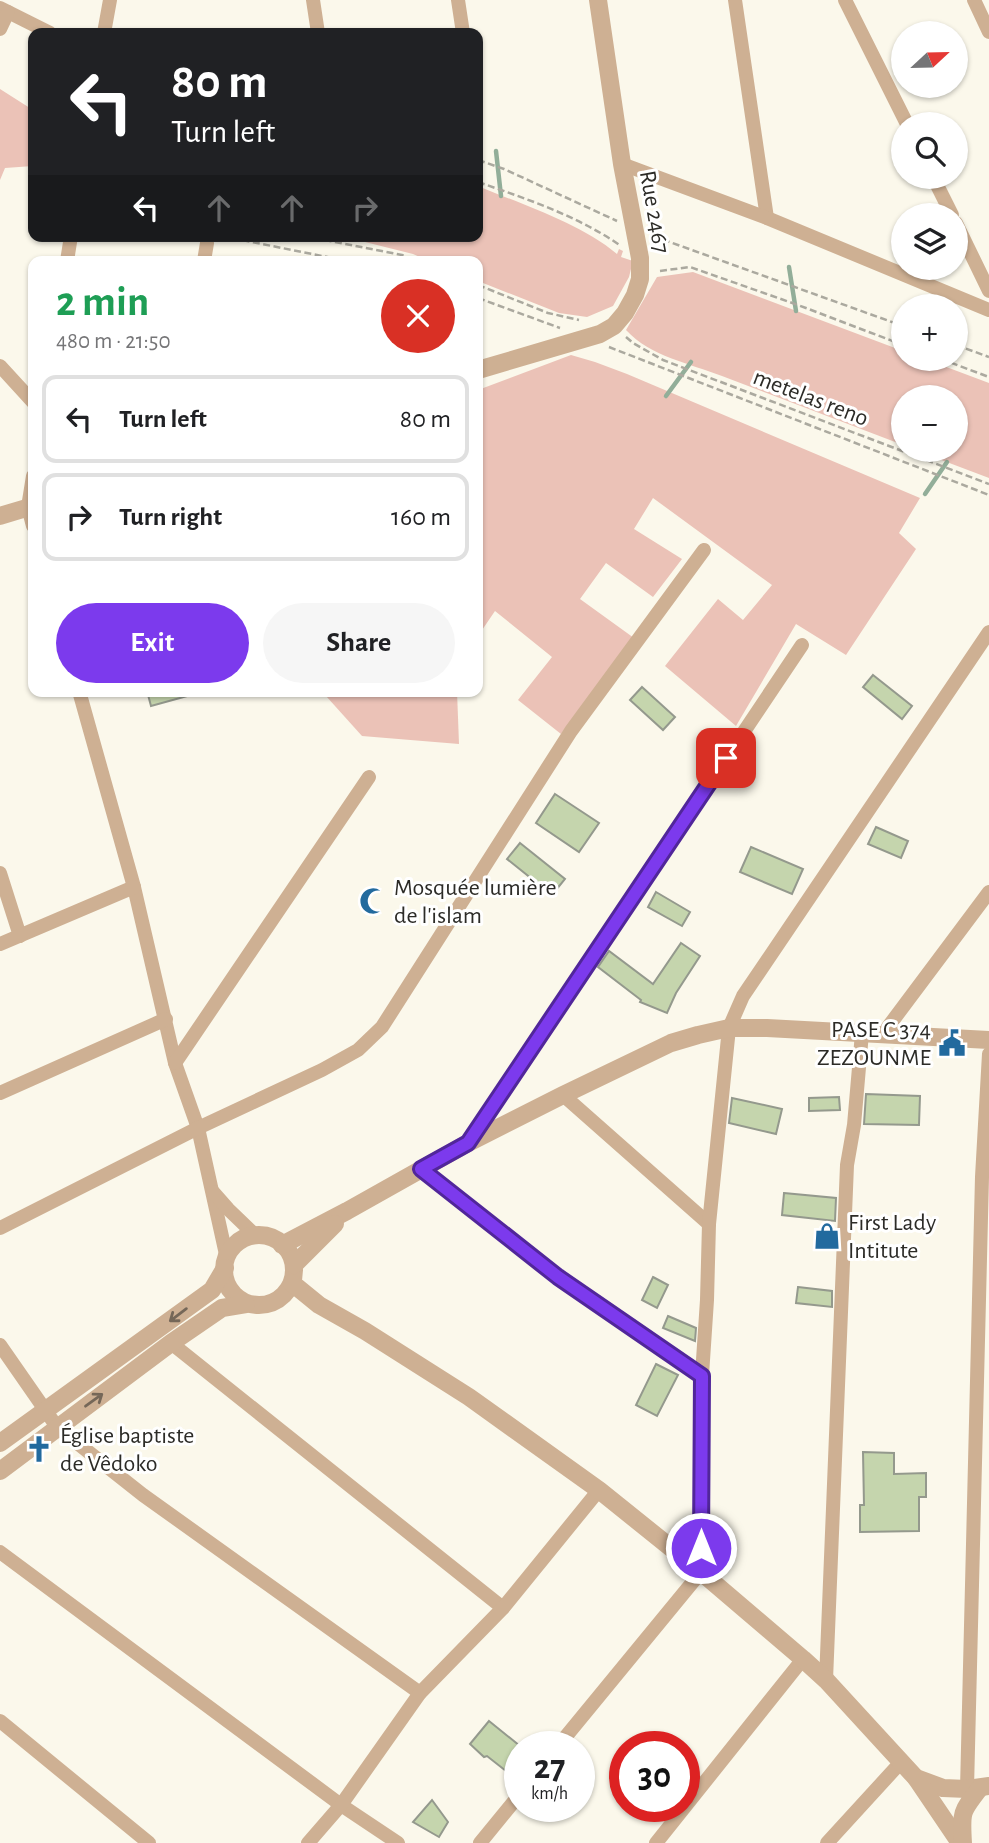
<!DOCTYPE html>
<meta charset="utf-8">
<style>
body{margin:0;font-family:"Alegreya Sans",sans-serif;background:#f6f6f6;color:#202124;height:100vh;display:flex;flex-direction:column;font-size:26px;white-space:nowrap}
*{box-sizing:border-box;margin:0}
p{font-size:23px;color:#757577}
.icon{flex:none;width:38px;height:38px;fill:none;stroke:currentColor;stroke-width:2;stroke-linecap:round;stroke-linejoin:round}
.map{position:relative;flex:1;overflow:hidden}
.details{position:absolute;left:28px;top:256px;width:455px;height:441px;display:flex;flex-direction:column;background:#fff;border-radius:14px;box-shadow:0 2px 5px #0004}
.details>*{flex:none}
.top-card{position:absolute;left:28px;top:28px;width:455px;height:214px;border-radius:14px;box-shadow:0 2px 5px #0004;background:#202124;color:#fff;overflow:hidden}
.needle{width:46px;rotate:68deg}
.buttons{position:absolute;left:891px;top:21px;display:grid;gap:14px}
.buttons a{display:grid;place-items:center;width:77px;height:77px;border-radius:50%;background:#fff;box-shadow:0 2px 5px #0004;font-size:35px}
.speed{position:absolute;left:504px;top:1731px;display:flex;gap:14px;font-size:35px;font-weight:700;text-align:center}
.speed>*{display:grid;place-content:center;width:91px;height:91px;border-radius:50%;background:#fff;box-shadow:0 2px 5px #0004;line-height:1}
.speed small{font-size:18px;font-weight:400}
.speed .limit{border:10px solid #d22;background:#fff;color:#111}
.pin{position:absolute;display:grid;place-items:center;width:60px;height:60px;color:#fff;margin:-30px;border-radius:14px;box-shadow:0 4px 10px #0006}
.me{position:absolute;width:77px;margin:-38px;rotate:0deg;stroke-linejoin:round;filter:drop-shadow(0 0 5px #0008)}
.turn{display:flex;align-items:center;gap:24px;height:147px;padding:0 28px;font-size:32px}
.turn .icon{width:91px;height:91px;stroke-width:2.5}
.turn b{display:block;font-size:49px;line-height:60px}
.lanes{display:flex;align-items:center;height:66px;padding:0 28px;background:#0003;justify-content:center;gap:35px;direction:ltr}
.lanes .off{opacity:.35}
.round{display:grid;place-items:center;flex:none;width:74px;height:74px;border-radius:37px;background:#f6f6f6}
.overview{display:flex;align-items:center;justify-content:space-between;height:119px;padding:0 28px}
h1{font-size:42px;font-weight:700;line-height:52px;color:#1e9e55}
.cta{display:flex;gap:14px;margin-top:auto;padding:14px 28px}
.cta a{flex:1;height:80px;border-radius:42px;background:#7c3aed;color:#fff;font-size:28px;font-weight:700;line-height:80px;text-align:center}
.cta a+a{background:#f6f6f6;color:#202124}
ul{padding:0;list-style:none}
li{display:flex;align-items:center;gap:21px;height:88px;margin:0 14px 10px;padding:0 14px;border:4px solid #e0e0e0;border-radius:14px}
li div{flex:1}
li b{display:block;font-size:26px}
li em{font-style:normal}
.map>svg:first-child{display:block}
.green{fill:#ebc2b7}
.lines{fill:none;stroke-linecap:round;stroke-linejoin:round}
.stream{stroke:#92ae99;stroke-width:4.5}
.building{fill:#c5d5ad;stroke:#94998d;stroke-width:2}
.path{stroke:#aba99f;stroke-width:2.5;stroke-dasharray:7 3.5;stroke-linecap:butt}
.minor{stroke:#ceb093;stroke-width:14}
.tertiary{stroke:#ceb093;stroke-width:18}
.oneway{stroke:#756758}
.route-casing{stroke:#51269a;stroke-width:18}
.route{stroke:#7c3aed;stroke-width:12}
.labels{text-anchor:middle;stroke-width:6;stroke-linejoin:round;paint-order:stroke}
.street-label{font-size:24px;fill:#2c2b27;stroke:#fff}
.poi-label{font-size:24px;fill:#2c2b27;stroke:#fff;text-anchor:start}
</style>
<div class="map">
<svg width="989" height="1843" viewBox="0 0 989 1843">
<rect width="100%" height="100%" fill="#fbf8eb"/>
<g class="green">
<polygon points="0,89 33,110 33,166 5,168 0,180"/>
<path d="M478,186C523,205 580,223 617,254L619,249L623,251L621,257L633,261L629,277L613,306L587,317L559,313L478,281V261H429L413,254L341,236H478Z"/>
<path d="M693,272L903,351V359H925L989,383V478L915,450H956V397H903V445C842,422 782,399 722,376C689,363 651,357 626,330L657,277Z"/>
<polygon points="571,355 595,362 627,374 920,498 899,533 916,549 846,655 796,624 736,726 665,666 718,599 743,620 772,585 653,498 634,529 682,559 653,597 606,563 580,599 634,638 561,734 518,700 552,657 495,611 478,636 478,390"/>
<polygon points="330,691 457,691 459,744 362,736 326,696"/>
</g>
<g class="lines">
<g class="stream">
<polyline points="496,151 501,196"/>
<polyline points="789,267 796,311"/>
<polyline points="666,396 691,362"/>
<polyline points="925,494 947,462"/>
</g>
</g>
<g class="building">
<polygon points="873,675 912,706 902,719 863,687"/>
<polygon points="642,687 675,717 663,730 630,700"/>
<polygon points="147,691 191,691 191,695 151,706"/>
<polygon points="555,794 599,823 579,852 536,823"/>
<polygon points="876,827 908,841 901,858 868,844"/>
<polygon points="520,843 565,879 552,895 507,859"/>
<polygon points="751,847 803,869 792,894 740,872"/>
<polygon points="656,892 690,912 682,926 648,907"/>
<polygon points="681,943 700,956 676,993 667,1013 640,1002 641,1000 598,967 609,951 653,984"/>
<polygon points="866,1094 920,1096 919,1125 864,1124"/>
<polygon points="839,1097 840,1110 809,1111 809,1098"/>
<polygon points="732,1098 782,1109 776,1134 729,1123"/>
<polygon points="784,1193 836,1198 835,1221 782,1215"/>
<polygon points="653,1277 668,1285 657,1308 642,1300"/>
<polygon points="798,1287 832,1291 832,1307 796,1303"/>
<polygon points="668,1316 696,1328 695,1341 663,1328"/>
<polygon points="656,1364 678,1375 657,1416 636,1405"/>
<polygon points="863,1452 894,1453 894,1474 926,1473 926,1497 919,1497 919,1531 860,1532 860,1505 864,1505"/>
<polygon points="489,1721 520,1746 520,1770 512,1766 506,1771 487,1756 484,1757 470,1744"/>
<polygon points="432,1800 448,1822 439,1837 413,1822"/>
</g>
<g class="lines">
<g class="path">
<polyline points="478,160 504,169 617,221"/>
<path d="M478,182C527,199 578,216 621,246"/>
<polyline points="222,236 347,261"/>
<polyline points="304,236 402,255 416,261"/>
<polyline points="653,236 903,326"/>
<polyline points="660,271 690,267 798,305 903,345"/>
<polyline points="478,285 548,313 579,320"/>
<polyline points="478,298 560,328"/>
<polyline points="626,337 633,343 663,360 989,484"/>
<polyline points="956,345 989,357"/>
<polyline points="609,347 989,495"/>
<polyline points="941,359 989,377"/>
</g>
<g class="minor">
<polyline points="313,0 318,33"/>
<polyline points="458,0 463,33"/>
<polyline points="735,0 767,218"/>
<polyline points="845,0 907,124"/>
<polyline points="974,0 989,32"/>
<polyline points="0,8 50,33"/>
<polyline points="0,29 8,12"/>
<polyline points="104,33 110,0"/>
<polyline points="622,164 767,218 989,310"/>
<polyline points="933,177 952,215"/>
<polyline points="956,223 989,291"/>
<polyline points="67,261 71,236"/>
<polyline points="204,261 207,243"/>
<polyline points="0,366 33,402"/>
<polyline points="33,476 28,507 33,526"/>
<polyline points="79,691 134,887 175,1063 198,1128 227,1259"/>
<polyline points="0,873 20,936"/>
<polyline points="0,944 134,887"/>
<polyline points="882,1035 989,892"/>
<polyline points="175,1063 369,777"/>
<polyline points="0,1093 166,1019"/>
<polyline points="563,1095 709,1224"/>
<polyline points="469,1142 802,645"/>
<polyline points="421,1169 558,1277 702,1375"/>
<polyline points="213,1192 228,1209 255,1235"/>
<polyline points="0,1228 198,1128 322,1070 358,1050 382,1027 571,731 704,550"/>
<polyline points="171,1343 503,1608"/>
<polyline points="0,1345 57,1427 143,1495 420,1693"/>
<polyline points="0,1552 341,1805 398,1843"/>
<polyline points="826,1680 847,1165 854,1125 862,1033"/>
<polyline points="0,1721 149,1843"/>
<polyline points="558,1746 701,1572 702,1375 707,1300 709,1224 729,1028 743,996 989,632"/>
<polyline points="967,1789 982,1177 989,1054"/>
<polyline points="308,1843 341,1805 420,1693 503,1608 599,1490"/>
<polyline points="480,1843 520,1794"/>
<polyline points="656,1843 803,1659"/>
<polyline points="827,1843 902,1761"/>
</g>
<g class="tertiary">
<polyline points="478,370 600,334 614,326 625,313 635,295 640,279 640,258 622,164 598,0"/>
<polyline points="0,516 33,506"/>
<circle cx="259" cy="1270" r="35"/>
<polyline points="282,1245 347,1211 468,1143 563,1095 671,1043 698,1035 729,1028 767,1028 989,1040"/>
<polyline points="294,1265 335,1224"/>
<polyline points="292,1283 319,1305 365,1331 469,1397 599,1490 701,1572 803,1659 826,1680 916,1778 943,1788 967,1789 989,1786"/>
<polyline points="0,1443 212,1290 225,1268"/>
<polyline points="0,1471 171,1343 222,1308 246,1304"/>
<polyline points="916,1778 960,1843"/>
<path d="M963,1843C961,1812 961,1812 980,1788"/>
</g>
</g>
<defs><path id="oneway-shaft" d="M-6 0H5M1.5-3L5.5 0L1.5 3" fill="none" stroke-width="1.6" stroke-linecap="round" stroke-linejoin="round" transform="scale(1.75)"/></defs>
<g class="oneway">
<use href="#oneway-shaft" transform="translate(178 1315) rotate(143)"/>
<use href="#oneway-shaft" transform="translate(94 1400) rotate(-36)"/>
</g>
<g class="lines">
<defs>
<polyline id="route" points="701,1548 702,1376 558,1277 421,1169 468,1143 726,758"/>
</defs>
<use href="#route" class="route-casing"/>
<use href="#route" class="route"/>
</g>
<defs>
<symbol id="mosque-bare" viewBox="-9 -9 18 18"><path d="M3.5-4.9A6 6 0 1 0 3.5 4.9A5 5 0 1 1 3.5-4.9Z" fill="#226a9e" stroke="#fff" stroke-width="2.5" paint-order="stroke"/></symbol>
<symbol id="civic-bare" viewBox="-9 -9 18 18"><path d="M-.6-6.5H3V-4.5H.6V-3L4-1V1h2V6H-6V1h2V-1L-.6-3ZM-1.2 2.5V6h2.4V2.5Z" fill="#226a9e" stroke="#fff" stroke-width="2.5" paint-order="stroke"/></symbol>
<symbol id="shop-bare" viewBox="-9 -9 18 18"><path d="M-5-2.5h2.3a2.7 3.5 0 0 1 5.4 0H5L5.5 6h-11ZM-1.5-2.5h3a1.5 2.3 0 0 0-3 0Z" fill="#226a9e" stroke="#fff" stroke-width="2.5" paint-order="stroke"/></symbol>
<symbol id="church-bare" viewBox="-9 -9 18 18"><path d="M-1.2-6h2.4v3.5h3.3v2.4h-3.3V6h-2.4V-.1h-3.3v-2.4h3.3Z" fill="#226a9e" stroke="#fff" stroke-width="2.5" paint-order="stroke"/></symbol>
</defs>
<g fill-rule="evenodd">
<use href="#mosque-bare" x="354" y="882" width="38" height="38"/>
<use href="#civic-bare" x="933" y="1024" width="38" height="38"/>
<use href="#shop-bare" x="808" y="1217" width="38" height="38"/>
<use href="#church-bare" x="20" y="1430" width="38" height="38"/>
</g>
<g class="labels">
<g class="street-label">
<text transform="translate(655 212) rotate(80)" y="8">Rue 2467</text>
<text transform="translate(811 397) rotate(21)" y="8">metelas reno</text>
</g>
<g class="poi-label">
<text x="394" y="895">Mosquée lumière<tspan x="394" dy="28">de l'islam</tspan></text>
<text x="931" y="1037" text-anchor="end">PASE C 374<tspan x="931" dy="28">ZEZOUNME</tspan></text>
<text x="848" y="1230">First Lady<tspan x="848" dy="28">Intitute</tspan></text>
<text x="60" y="1443">Église baptiste<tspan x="60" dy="28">de Vêdoko</tspan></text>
</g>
</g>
</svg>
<div class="buttons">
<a><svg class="needle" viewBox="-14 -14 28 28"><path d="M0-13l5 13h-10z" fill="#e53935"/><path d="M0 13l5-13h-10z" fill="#757577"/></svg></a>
<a><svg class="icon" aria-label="search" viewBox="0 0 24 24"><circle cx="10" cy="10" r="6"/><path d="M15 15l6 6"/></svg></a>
<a><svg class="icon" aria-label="layers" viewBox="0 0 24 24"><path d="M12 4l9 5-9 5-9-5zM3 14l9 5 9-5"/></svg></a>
<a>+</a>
<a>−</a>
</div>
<div class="speed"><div>27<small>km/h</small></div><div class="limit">30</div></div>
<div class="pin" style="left:726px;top:758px;background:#d93025"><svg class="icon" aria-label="arrive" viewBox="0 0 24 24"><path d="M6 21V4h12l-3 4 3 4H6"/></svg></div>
<svg class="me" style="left:701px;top:1548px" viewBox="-20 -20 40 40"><circle r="17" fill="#7c3aed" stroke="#fff" stroke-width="3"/><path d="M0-11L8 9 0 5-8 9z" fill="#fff"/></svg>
<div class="top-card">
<div class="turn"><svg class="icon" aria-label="left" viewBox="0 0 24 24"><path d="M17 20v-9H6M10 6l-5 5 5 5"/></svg><div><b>80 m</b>Turn left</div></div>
<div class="lanes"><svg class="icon" aria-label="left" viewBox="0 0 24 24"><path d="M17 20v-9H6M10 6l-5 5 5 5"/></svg><svg class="icon off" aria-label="ahead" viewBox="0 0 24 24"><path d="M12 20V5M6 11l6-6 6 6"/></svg><svg class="icon off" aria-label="ahead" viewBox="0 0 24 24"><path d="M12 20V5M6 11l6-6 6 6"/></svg><svg class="icon off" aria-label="right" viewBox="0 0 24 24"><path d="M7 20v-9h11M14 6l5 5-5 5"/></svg></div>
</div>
<section class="details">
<div class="overview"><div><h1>2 min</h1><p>480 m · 21:50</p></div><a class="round" style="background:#d93025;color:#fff"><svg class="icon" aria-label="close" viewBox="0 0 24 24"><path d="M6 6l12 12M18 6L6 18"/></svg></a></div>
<ul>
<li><svg class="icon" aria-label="left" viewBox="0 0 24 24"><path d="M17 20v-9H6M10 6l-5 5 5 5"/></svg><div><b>Turn left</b></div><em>80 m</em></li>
<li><svg class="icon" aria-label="right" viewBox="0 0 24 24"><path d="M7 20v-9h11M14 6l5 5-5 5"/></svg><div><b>Turn right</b></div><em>160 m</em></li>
</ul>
<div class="cta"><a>Exit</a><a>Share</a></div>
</section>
</div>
